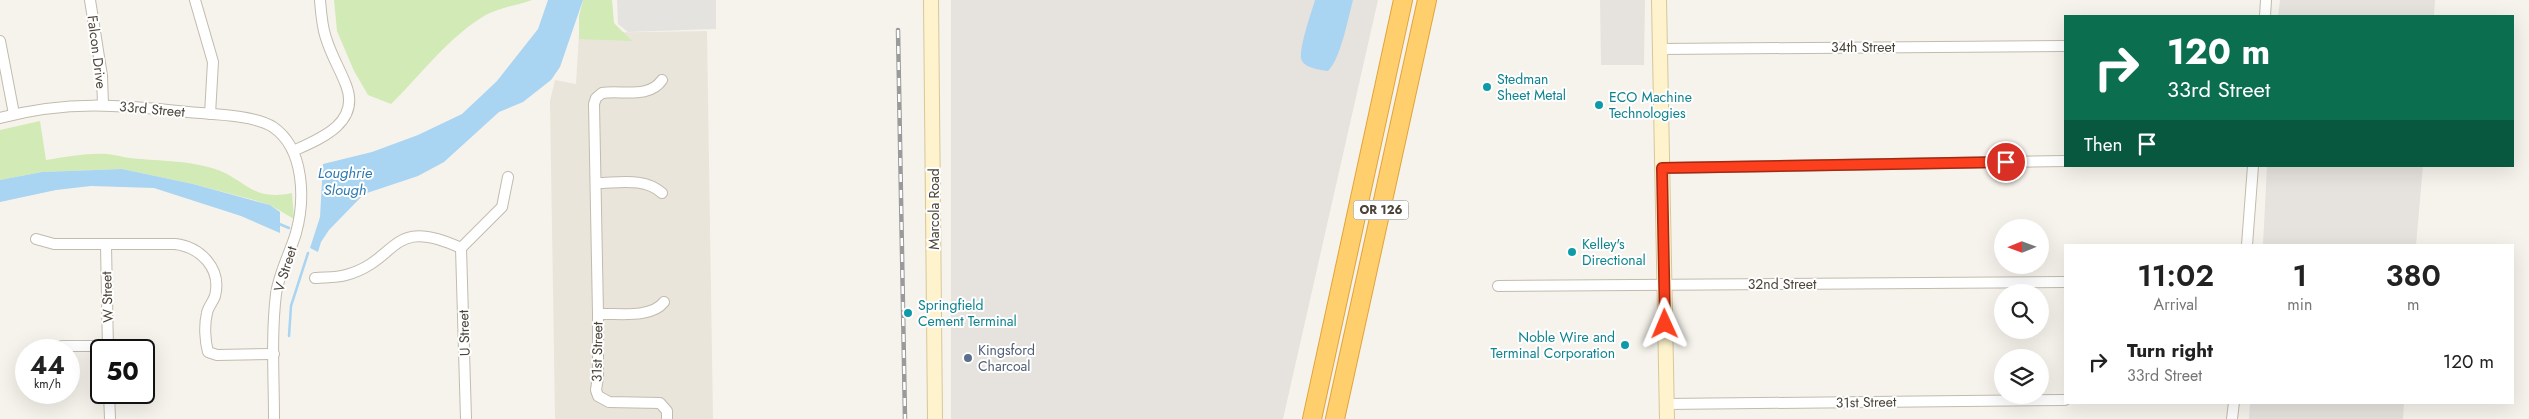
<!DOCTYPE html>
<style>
body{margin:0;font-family:Jost,sans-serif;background:#f2f2f2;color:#222;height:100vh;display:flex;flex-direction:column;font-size:19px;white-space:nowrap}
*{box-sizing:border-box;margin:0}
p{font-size:16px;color:#767676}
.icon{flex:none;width:28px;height:28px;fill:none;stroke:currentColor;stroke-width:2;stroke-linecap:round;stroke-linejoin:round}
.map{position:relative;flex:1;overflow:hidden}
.drawer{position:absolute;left:2064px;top:244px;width:450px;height:160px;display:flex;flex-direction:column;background:#fff;border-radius:0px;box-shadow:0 5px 20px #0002}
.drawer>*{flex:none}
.hud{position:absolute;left:2064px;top:15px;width:450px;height:152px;border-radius:0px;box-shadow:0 5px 20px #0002;background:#0b6e4f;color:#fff;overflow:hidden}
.needle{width:32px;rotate:269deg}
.tools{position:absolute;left:1994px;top:219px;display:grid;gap:10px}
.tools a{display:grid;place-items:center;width:55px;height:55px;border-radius:50%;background:#fff;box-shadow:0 5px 20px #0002;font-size:25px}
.speed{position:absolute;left:15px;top:339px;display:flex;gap:10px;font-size:25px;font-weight:700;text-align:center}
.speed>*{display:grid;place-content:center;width:65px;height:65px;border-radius:50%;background:#fff;box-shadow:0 5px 20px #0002;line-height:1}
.speed small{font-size:12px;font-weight:400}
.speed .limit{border:2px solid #111;border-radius:8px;background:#fff;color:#111}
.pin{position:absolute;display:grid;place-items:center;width:42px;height:42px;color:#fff;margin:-21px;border:2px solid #fff;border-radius:50%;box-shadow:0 1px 5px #0007}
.me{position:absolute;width:55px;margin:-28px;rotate:359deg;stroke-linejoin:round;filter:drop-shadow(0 0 4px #0008)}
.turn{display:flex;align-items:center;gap:18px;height:105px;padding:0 20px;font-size:22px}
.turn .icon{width:65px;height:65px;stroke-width:2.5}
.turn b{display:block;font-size:35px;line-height:42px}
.then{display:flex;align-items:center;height:48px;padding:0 20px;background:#0003;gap:10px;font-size:19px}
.eta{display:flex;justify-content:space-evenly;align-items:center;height:85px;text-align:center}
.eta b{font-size:30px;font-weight:600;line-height:35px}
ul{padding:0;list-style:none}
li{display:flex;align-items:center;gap:15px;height:65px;padding:0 20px}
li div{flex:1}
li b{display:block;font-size:19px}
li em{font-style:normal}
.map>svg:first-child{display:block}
.residential{fill:#eae5da}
.industrial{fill:#e6e2dd}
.green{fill:#d2eab5}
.parking{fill:#e5e3e0}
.water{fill:#a9d4f2}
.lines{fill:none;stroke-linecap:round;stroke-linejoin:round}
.stream{stroke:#a9d4f2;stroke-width:2.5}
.street-casing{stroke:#c2bbae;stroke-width:12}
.secondary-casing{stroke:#d6c79b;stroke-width:16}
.highway-casing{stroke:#e0a43c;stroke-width:20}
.street{stroke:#fff;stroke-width:10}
.secondary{stroke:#fff3cd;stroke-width:14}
.highway{stroke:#ffcf6e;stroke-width:18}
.rail-casing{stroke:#9a9a9a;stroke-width:4.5}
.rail{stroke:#fff;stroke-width:2.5;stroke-dasharray:8;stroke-linecap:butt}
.route-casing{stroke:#a42913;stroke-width:12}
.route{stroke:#fc3f1d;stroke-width:9}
.culture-dot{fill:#0f9aa8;stroke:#fff;stroke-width:2}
.service-dot{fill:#5c6f8a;stroke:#fff;stroke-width:2}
.labels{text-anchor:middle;stroke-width:4;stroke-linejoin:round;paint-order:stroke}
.shield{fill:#fff;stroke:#817c74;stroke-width:1}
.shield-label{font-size:12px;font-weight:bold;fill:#4b4439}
.street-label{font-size:14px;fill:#4b4439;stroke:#fff}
.culture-label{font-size:14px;fill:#0d838f;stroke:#fff;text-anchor:start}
.service-label{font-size:14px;fill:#4e5e75;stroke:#fff;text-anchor:start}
.water-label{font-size:15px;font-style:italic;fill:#2e7ab2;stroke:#fff}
</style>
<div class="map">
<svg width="2529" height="419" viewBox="0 0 2529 419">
<rect width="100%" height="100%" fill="#f6f3ec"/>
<polygon class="residential" points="707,31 713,419 555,419 550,101 555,80 576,84 579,33"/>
<g class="industrial">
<polygon points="951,0 1378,0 1283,419 951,419"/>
<polygon points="1600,0 1645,0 1644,65 1601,65"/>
<polygon points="2280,0 2435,0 2434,16 2278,16"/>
<polygon points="2267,166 2423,166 2416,245 2263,245"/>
<polygon points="2250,403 2250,402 2404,403 2403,419 2249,419"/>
</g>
<g class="green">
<path d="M334,0H532C515,6 496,8 481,18C446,40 420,76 391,104L368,95L354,71L337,31Z"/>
<polygon points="583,0 612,0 614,23 632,41 579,39 579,16"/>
<path d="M40,121L46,160C66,157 87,153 107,154C118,155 129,159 141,159C165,161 188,161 212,168C246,178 250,202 292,193L294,219L270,205L254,200L193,184L122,169L42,172L0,180V130Z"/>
</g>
<polygon class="parking" points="617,0 716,0 716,29 628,32 618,24"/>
<g class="water">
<polygon points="548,0 583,0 560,67 551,80 523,102 499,112 444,162 418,176 364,194 329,230 321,242 318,252 310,248 320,217 323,164 372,152 418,135 462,114 497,81 538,29"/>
<path d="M1315,0H1353C1348,18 1341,58 1328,71C1320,70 1306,68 1302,61C1297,52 1312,11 1315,0Z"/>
<polygon points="122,169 193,184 270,205 280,212 280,233 241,216 154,188 91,186 56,190 0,202 0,180 5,179 42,172"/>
</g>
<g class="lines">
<g class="stream">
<polyline points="277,223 289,228"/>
<polyline points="289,336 291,306 308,253"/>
</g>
<defs>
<g id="street">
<polyline points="90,0 102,76 103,105"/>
<polyline points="195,0 213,62 210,114"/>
<polyline points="2265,16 2266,0"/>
<polyline points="0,41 14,114"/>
<polyline points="1660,49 2065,46"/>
<path d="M662,80C649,99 622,90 602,93L596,98L594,104L598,314V377L596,390L598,396L609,402L660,403L667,411V419"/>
<path d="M0,118C68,100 119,105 188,112C210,114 255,115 273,127C305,149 305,200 296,233C290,253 279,273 276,294C271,335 274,378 274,419"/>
<path d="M293,151C320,139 361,123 346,85C340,69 331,55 326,38C322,27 321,12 320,0"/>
<polyline points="1662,168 2065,161"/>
<path d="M596,183C619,183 644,177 662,193"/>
<path d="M36,239L54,244H175C200,247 222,268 215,296C213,302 208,307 207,313C204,325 205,341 208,352L217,355L274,354"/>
<polyline points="106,245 108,350"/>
<polyline points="2247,245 2253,166"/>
<polyline points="461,248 466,419"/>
<polyline points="461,248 502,207 508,177"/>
<path d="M315,278C324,277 336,278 346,275C400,260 389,215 461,248"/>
<polyline points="1498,286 2065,282"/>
<path d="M598,314C617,313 651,319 664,302"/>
<polyline points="62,346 108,346"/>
<polyline points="109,392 110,419"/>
<polyline points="1666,404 2065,400"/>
<polyline points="2232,419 2234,402"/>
</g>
<g id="secondary">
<polyline points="931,0 935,419"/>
<polyline points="1659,0 1667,419"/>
</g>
<g id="highway">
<polyline points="1312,419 1403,0"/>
<polyline points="1335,419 1427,0"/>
</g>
</defs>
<use href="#street" class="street-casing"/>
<use href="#secondary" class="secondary-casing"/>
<use href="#highway" class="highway-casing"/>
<use href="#street" class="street"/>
<use href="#secondary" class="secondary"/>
<use href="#highway" class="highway"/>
<defs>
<polyline id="rail" points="898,30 905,419"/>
</defs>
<use href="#rail" class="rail-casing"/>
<use href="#rail" class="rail"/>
</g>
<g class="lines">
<defs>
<polyline id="route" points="1665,324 1662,168 2006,162"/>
</defs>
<use href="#route" class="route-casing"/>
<use href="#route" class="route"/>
</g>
<g class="culture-dot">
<circle cx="1487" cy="87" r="5"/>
<circle cx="1599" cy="105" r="5"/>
<circle cx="1572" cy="252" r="5"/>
<circle cx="908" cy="313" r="5"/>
<circle cx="1625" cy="345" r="5"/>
</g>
<circle class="service-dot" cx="968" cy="358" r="5"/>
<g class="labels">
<rect class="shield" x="1353.5" y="200.5" width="55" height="19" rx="4"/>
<g class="shield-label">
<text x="1381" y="214">OR 126</text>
</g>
<g class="street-label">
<text x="1863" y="52">34th Street</text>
<text transform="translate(97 52) rotate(83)" y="5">Falcon Drive</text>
<text transform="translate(152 109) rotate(5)" y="5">33rd Street</text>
<text transform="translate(934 209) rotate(-90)" y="5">Marcola Road</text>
<text transform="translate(285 269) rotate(-73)" y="5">V Street</text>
<text x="1782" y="289">32nd Street</text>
<text transform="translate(107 297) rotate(-92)" y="5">W Street</text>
<text transform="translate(464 333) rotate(-92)" y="5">U Street</text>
<text transform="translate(597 352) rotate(-89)" y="5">31st Street</text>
<text transform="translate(1866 402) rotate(-1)" y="5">31st Street</text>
</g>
<g class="culture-label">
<text x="1497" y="84">Stedman<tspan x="1497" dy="16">Sheet Metal</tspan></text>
<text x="1609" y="102">ECO Machine<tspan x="1609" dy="16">Technologies</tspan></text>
<text x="1582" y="249">Kelley's<tspan x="1582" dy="16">Directional</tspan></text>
<text x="918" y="310">Springfield<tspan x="918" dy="16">Cement Terminal</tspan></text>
<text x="1615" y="342" text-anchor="end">Noble Wire and<tspan x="1615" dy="16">Terminal Corporation</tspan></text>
</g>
<g class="service-label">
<text x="978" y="355">Kingsford<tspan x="978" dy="16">Charcoal</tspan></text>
</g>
<g class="water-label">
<text x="345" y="178">Loughrie<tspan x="345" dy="17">Slough</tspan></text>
</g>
</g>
</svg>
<div class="tools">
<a><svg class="needle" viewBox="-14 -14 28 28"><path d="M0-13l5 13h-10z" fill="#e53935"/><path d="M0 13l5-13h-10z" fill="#767676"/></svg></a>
<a><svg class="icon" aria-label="search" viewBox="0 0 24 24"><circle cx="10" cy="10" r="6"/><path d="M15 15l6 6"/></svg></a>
<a><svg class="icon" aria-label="layers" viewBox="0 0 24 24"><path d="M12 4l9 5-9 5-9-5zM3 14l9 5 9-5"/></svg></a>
</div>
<div class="speed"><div>44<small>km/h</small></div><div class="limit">50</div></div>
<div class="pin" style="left:2006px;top:162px;background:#d93025"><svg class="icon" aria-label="arrive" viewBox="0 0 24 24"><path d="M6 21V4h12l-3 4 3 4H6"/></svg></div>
<svg class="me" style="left:1665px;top:324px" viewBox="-20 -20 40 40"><path d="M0-17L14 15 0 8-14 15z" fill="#fc3f1d" stroke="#fff" stroke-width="4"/></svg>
<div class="hud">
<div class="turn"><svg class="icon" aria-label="right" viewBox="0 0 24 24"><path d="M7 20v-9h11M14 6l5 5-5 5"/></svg><div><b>120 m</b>33rd Street</div></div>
<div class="then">Then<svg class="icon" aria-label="arrive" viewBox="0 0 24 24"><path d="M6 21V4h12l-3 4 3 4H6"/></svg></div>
</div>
<section class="drawer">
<div class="eta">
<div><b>11:02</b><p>Arrival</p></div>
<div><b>1</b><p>min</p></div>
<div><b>380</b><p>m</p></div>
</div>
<ul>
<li><svg class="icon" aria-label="right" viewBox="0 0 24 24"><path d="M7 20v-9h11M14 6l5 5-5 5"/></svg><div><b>Turn right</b><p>33rd Street</p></div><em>120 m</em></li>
</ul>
</section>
</div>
